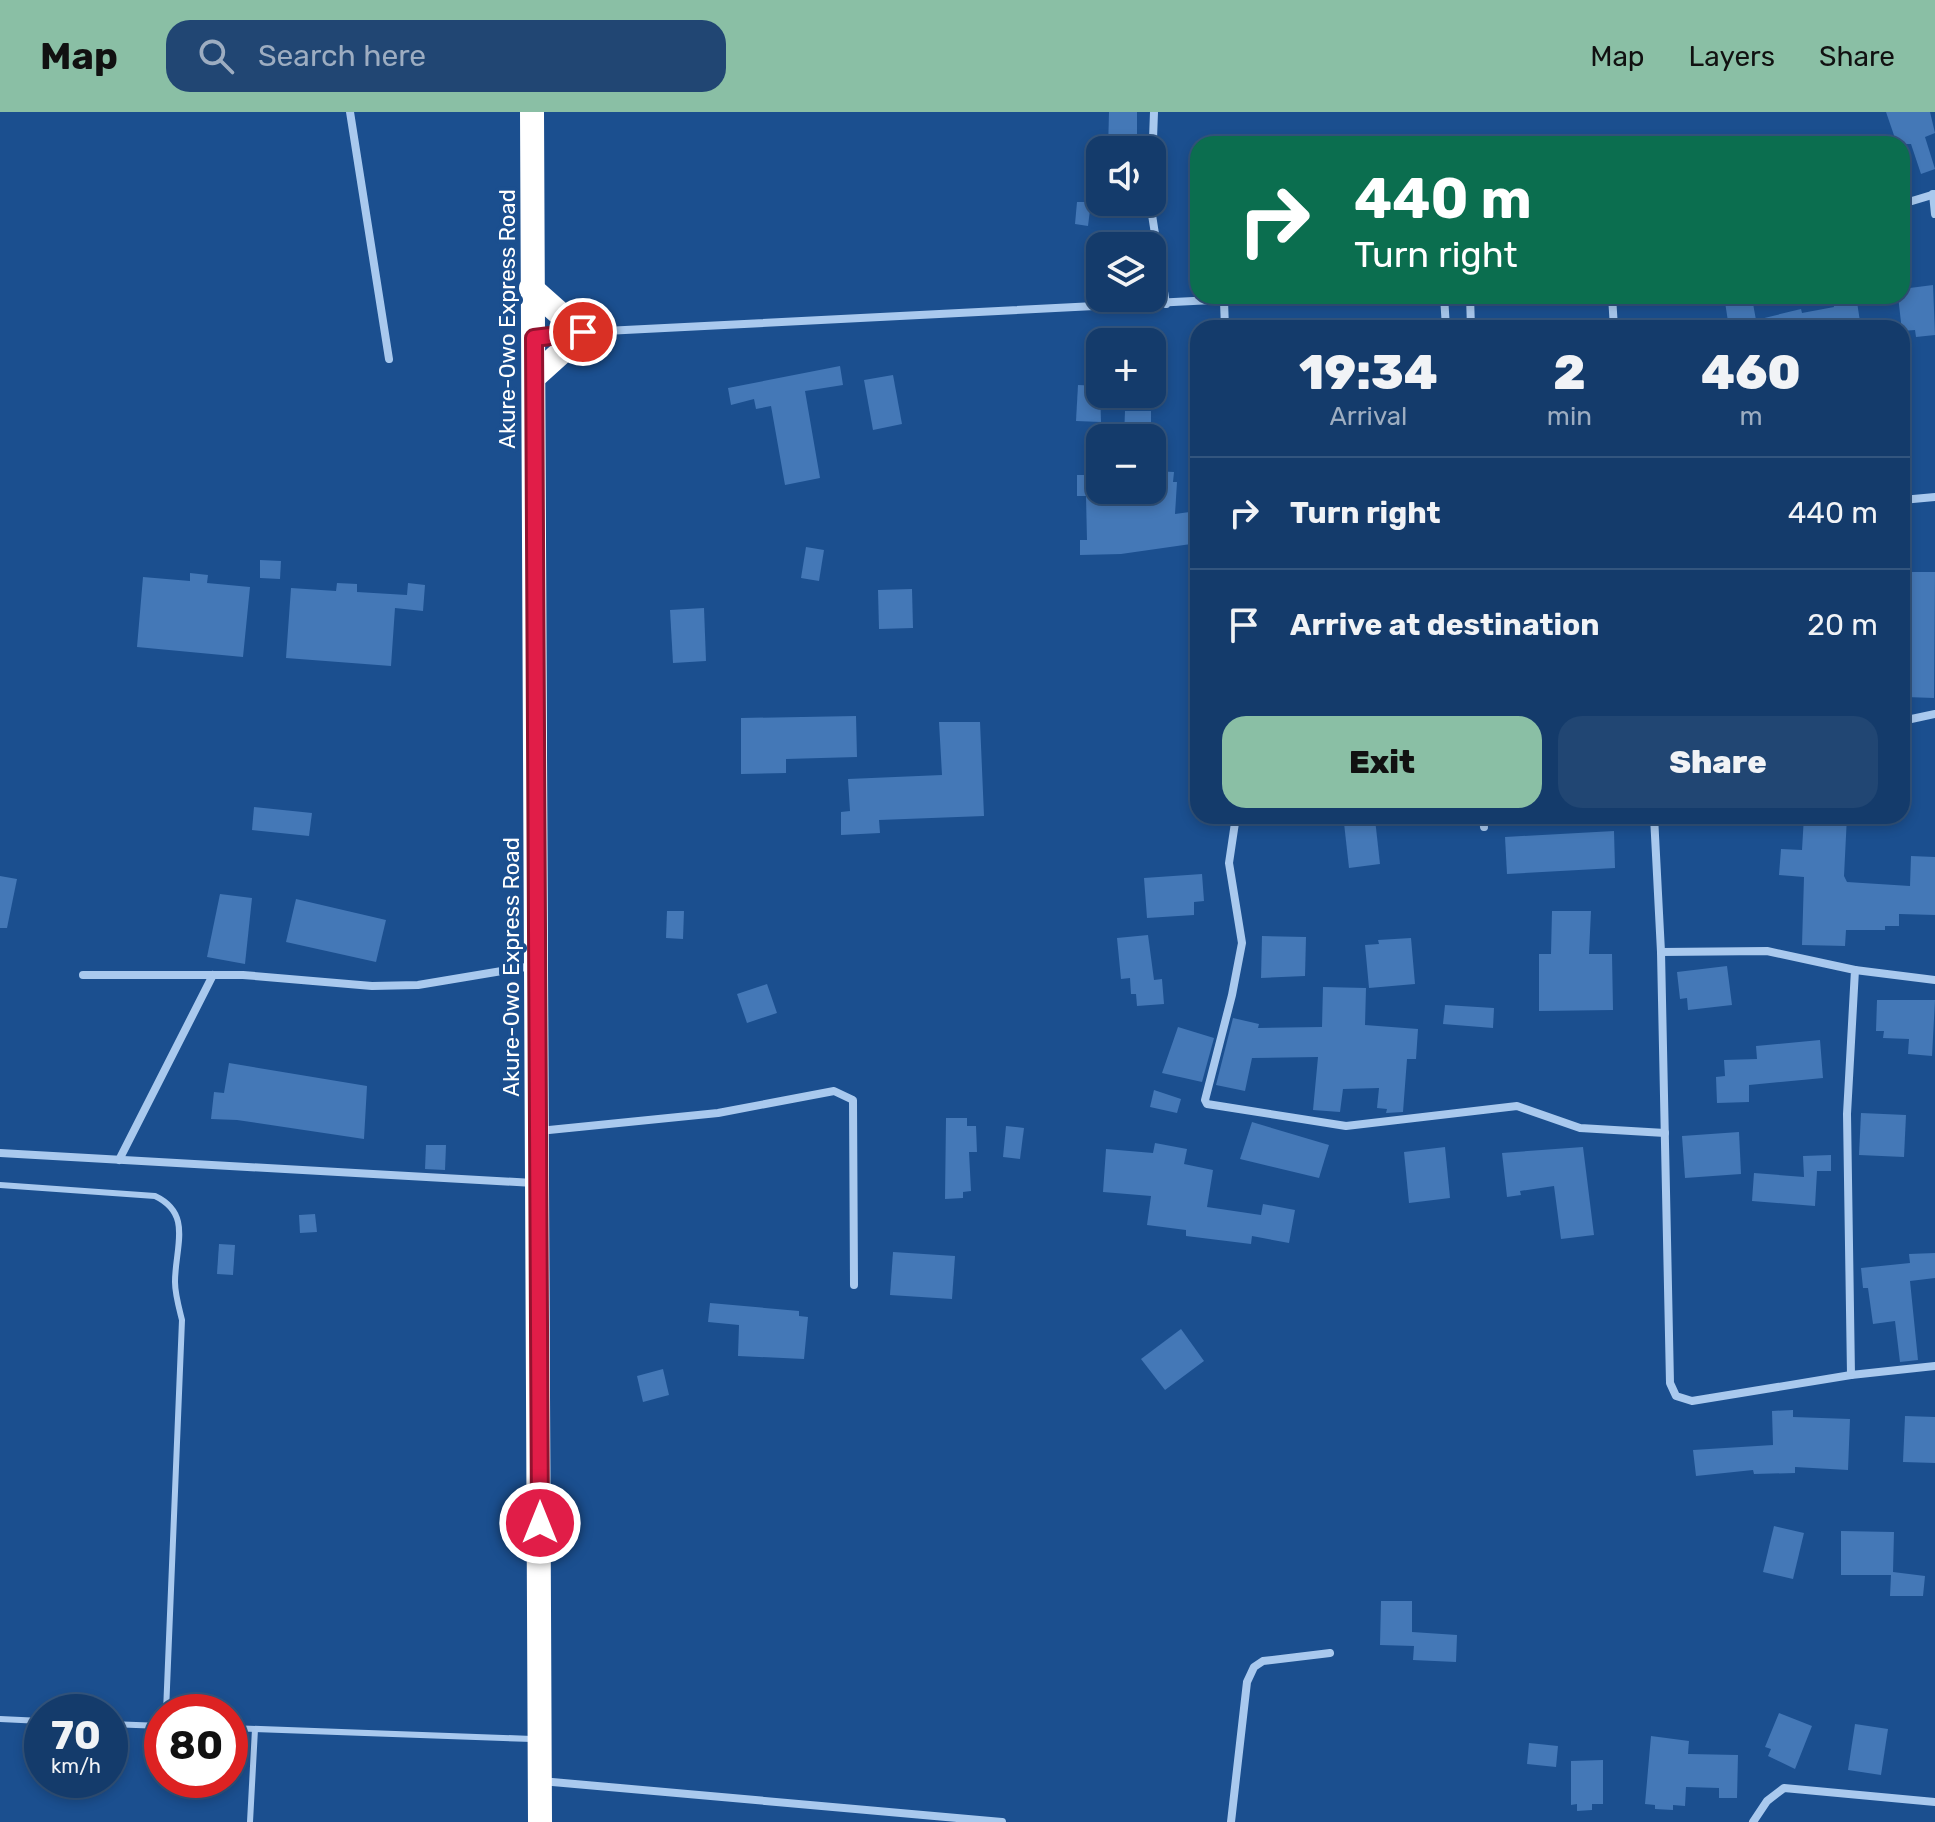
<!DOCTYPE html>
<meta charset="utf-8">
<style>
body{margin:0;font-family:Rubik,sans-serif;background:#214673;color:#f1f3f6;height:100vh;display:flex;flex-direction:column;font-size:30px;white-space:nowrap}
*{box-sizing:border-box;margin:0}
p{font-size:26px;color:#9dadc1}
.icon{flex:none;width:44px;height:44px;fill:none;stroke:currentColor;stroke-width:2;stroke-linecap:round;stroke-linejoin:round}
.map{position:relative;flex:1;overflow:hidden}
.sheet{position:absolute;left:1190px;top:208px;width:720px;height:504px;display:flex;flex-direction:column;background:#143b6b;border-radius:24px;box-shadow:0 4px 12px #0003,0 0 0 2px #33557e}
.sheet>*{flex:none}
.top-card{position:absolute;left:1190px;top:24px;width:720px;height:168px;border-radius:24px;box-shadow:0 4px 12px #0003,0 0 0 2px #33557e;background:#0b6e4f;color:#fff;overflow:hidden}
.buttons{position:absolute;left:1086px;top:24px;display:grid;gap:16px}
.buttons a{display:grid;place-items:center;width:80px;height:80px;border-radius:16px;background:#143b6b;box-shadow:0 4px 12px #0003,0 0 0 2px #33557e;font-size:40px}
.speed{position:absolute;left:24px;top:1582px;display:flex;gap:16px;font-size:40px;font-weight:700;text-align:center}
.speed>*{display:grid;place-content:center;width:104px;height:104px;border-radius:50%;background:#143b6b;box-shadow:0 4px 12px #0003,0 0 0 2px #33557e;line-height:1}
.speed small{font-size:20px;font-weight:400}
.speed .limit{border:12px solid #d22;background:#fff;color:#111}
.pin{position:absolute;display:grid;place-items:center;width:68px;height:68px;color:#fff;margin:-34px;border:4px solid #fff;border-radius:50%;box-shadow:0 2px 8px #0007}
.me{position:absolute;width:88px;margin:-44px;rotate:0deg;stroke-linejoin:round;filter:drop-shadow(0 0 6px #0008)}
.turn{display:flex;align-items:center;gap:28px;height:168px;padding:0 32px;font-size:36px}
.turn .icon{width:104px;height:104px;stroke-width:2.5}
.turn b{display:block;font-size:56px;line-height:68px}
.eta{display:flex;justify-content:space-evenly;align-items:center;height:136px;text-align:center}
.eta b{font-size:48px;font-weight:800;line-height:56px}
.action{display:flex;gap:16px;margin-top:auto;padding:16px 32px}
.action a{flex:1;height:92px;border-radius:24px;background:#8abfa5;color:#111;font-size:32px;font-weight:800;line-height:92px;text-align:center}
.action a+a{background:#214673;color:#f1f3f6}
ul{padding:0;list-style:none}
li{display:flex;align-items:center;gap:24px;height:112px;padding:0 32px;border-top:2px solid #33557e}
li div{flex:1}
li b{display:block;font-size:30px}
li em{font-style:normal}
header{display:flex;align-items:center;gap:48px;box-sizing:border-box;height:112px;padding:0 40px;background:#8abfa5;color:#111}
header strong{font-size:38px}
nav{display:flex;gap:44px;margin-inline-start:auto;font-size:28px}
.search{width:560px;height:72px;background:#214673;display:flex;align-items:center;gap:20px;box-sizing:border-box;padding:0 28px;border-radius:24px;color:#9dadc1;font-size:30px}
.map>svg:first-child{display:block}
.building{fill:#4478b7}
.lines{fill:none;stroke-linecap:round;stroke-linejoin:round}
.lane{stroke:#a9c9ee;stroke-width:6}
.street{stroke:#a9c9ee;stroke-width:8}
.highway{stroke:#fff;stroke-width:24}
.route-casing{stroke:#92132f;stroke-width:20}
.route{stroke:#e11d48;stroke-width:14}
.labels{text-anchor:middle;stroke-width:8;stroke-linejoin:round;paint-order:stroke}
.street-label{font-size:22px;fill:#fff;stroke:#1b4f8f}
</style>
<header>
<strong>Map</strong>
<div class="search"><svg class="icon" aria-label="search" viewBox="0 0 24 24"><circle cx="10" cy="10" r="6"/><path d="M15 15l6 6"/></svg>Search here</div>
<nav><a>Map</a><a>Layers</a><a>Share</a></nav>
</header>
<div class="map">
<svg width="1935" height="1710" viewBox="0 0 1935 1710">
<rect width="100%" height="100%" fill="#1b4f8f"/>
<g class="building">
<polygon points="1109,0 1137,0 1137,38 1108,38"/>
<polygon points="1886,0 1930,0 1935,21 1925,25 1935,57 1921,62 1911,32 1897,32"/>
<polygon points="1077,90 1091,90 1088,114 1075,112"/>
<polygon points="1933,173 1935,223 1916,225 1915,218 1902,219 1898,184 1902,184 1902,177"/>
<polygon points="1841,184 1849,184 1851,191 1857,190 1861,216 1729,216 1725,190 1752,186 1756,208 1801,197 1802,201 1834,195 1832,186"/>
<polygon points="840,254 843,273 805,279 820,366 785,373 771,294 756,297 754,287 731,293 728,276"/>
<polygon points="893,263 902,312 873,318 864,268"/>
<polygon points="1078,273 1100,274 1101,310 1076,309"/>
<polygon points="1125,299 1151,299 1151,326 1124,326"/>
<polygon points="1086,353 1100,353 1100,378 1152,378 1152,359 1174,360 1173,370 1177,370 1175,402 1197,399 1198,431 1121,442 1080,443 1080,428 1087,428 1086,384 1077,384 1077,363 1086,363"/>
<polygon points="806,435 824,438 819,469 801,466"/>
<polygon points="260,448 281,449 280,467 260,466"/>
<polygon points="1908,460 1935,460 1934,586 1906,585 1906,523 1912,488 1908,488"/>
<polygon points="190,461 208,463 207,471 250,475 243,545 137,535 143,465 190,469"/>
<polygon points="337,471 357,472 357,480 407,483 408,471 425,473 423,499 395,496 391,554 286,546 291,476 336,479"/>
<polygon points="912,477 913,516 879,517 878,478"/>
<polygon points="704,496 706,549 673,551 670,498"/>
<polygon points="856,604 857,645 786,647 786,661 741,662 741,606"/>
<polygon points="939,610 980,610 984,704 879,708 880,721 841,723 841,700 850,699 848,667 942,663"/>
<polygon points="254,695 312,701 309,724 252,718"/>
<polygon points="1804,704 1847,704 1844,764 1847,770 1910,774 1911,744 1935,745 1935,803 1899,802 1899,814 1885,814 1885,818 1846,818 1845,834 1802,833 1804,765 1779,763 1781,737 1802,738"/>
<polygon points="1375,707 1380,752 1349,756 1344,711"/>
<polygon points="1614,719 1615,756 1507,762 1505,725"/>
<polygon points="1202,762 1204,789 1194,790 1194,803 1147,806 1144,766"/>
<polygon points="0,764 17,767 7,816 0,816"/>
<polygon points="220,782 252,786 245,852 207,845"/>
<polygon points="296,787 386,808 376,850 286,830"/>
<polygon points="667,799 684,799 683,827 666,826"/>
<polygon points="1552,799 1591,799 1589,842 1612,842 1613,898 1539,899 1539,842 1551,842"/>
<polygon points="1148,823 1154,868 1162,867 1164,892 1137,894 1136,882 1131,882 1130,866 1121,867 1117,826"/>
<polygon points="1262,824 1306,825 1305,864 1261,866"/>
<polygon points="1411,826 1415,872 1369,876 1365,833 1379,832 1378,828"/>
<polygon points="1727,854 1732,893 1688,898 1687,886 1680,887 1677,860"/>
<polygon points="767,872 777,901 747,911 737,882"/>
<polygon points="1323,875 1366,876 1365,913 1418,917 1416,947 1407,947 1403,1000 1386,1001 1387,997 1377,996 1379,976 1343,977 1340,1000 1313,998 1318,945 1252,946 1245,979 1216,973 1233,906 1259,912 1258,916 1322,915"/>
<polygon points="1877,888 1935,888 1932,944 1908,942 1909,927 1883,926 1884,919 1876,919"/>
<polygon points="1445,893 1494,896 1493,916 1443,912"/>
<polygon points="1178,915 1214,926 1202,970 1162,961"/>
<polygon points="1820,928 1823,966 1749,973 1749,990 1717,991 1716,965 1725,964 1724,948 1757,947 1756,934"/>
<polygon points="229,951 367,974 364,1027 237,1008 211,1007 214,980 224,981"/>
<polygon points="1154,978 1181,987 1177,1001 1150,995"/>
<polygon points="1861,1001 1906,1003 1904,1045 1859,1043"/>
<polygon points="946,1006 967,1006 967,1014 976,1014 977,1040 969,1040 971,1079 963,1080 963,1086 945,1087"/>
<polygon points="1252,1010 1329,1033 1319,1066 1240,1047"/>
<polygon points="1006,1014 1024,1016 1020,1047 1003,1045"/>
<polygon points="1739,1020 1741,1062 1685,1066 1682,1024"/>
<polygon points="1155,1031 1187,1037 1184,1052 1213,1058 1207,1095 1261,1103 1263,1092 1295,1098 1289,1131 1252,1124 1251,1132 1186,1124 1186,1118 1147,1113 1151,1084 1103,1080 1106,1037 1153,1041"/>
<polygon points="426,1033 446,1033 445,1058 425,1057"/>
<polygon points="1445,1035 1450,1086 1409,1091 1404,1040"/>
<polygon points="1583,1035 1594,1123 1561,1127 1554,1074 1520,1079 1521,1083 1507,1085 1502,1041"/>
<polygon points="1831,1043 1831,1059 1817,1059 1815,1094 1752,1089 1754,1061 1804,1065 1803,1044"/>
<polygon points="315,1102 317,1120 300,1121 299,1103"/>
<polygon points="219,1132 235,1133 233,1163 217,1162"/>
<polygon points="893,1140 955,1144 952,1187 890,1183"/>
<polygon points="1935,1141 1935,1166 1910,1169 1918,1248 1900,1250 1895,1209 1873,1212 1868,1176 1863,1176 1861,1156 1910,1151 1909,1142"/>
<polygon points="710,1191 799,1199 799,1204 808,1205 804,1247 738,1244 739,1213 708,1210"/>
<polygon points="1181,1217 1204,1249 1165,1278 1141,1247"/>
<polygon points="663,1257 669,1283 643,1290 637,1264"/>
<polygon points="1793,1298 1793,1305 1850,1307 1848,1358 1795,1355 1795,1361 1754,1362 1753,1358 1696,1364 1693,1338 1773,1333 1772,1299"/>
<polygon points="1905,1304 1935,1305 1935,1351 1903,1350"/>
<polygon points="1774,1414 1804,1421 1793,1467 1763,1460"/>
<polygon points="1841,1419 1894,1420 1893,1460 1925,1464 1923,1484 1890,1484 1891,1463 1841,1463"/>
<polygon points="1381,1489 1412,1489 1412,1520 1457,1523 1456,1550 1413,1548 1414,1534 1380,1533"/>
<polygon points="1779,1601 1812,1614 1795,1657 1768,1644 1771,1637 1765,1635"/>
<polygon points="1855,1612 1888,1617 1881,1663 1848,1658"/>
<polygon points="1651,1624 1689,1629 1688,1642 1738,1643 1737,1686 1719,1686 1719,1676 1686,1675 1685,1694 1673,1693 1673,1698 1655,1697 1655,1693 1645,1692"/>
<polygon points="1529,1631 1558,1634 1556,1655 1527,1652"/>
<polygon points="1603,1648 1603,1692 1592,1692 1592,1698 1577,1699 1577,1692 1571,1693 1571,1649"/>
</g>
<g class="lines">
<g class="lane">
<path d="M0,1073L155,1084C193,1102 175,1135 175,1170C175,1182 179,1196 182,1208L166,1600"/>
<polyline points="0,1607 42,1609"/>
<polyline points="110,1612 162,1614"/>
<polyline points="230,1616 532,1627"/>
<polyline points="250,1710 255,1617"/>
</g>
<g class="street">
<polyline points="350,0 389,247"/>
<polyline points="1152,54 1154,0"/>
<polyline points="1933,82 1935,102"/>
<polyline points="1150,90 1166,192"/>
<polyline points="1902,92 1935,82"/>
<polyline points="1444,184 1446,216"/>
<polyline points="1470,184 1471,216"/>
<polyline points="1612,184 1614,216"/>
<polyline points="1224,189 1225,216"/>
<polyline points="605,219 1292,184"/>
<polyline points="538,225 580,220"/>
<polyline points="1902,388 1935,385"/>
<polyline points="1902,609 1935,602"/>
<polyline points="1236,704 1229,751 1242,831 1232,883 1205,988 1207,992 1346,1014 1517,994 1580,1016 1665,1021"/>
<polyline points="1483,704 1484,715"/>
<polyline points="1654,704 1661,840 1670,1271 1676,1284 1692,1289 1851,1263 1935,1254"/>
<polyline points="1661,840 1767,839 1855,858 1847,1002 1851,1263"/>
<polyline points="1855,858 1935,868"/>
<polyline points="83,863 243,863 372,874 418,873 532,854"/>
<polyline points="539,1019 718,1001 834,979 853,988 854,1173"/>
<polyline points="0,1041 534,1071"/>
<polyline points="119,1048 213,863"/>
<polyline points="541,1669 1002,1710"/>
<polyline points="1231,1710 1247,1570 1254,1555 1263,1549 1330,1541"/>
<polyline points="1753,1710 1767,1689 1784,1676 1935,1690"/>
</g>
<g class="highway">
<polyline points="532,0 540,1710"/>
<polyline points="531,176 567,208 604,219"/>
<polyline points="534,265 565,237 604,219"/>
</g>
</g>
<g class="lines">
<defs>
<polyline id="route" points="540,1411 534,226 583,220"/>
</defs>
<use href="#route" class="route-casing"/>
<use href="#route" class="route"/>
</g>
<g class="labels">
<g class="street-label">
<text transform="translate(507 207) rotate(-90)" y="8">Akure-Owo Express Road</text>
<text transform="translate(511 855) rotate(-90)" y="8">Akure-Owo Express Road</text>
</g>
</g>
</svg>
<div class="buttons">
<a><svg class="icon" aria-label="sound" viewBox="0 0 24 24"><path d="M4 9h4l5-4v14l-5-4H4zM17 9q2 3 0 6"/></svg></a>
<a><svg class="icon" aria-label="layers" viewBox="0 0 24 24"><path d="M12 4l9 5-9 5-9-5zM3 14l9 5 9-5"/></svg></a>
<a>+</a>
<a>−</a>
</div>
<div class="speed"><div>70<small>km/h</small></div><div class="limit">80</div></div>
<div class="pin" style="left:583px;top:220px;background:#d93025"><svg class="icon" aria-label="arrive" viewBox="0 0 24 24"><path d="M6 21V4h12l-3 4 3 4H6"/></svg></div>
<svg class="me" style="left:540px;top:1411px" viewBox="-20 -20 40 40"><circle r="17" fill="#e11d48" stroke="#fff" stroke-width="3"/><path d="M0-11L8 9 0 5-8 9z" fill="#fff"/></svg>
<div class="top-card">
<div class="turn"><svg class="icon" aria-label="right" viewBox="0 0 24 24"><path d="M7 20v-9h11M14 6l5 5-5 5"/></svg><div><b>440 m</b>Turn right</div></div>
</div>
<section class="sheet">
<div class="eta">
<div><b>19:34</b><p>Arrival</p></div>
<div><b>2</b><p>min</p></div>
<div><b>460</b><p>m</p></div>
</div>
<ul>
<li><svg class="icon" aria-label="right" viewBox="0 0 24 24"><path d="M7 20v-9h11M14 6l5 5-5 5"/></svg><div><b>Turn right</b></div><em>440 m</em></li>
<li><svg class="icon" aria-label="arrive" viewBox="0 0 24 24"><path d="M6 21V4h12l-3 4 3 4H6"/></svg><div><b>Arrive at destination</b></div><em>20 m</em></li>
</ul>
<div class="action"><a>Exit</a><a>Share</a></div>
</section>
</div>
